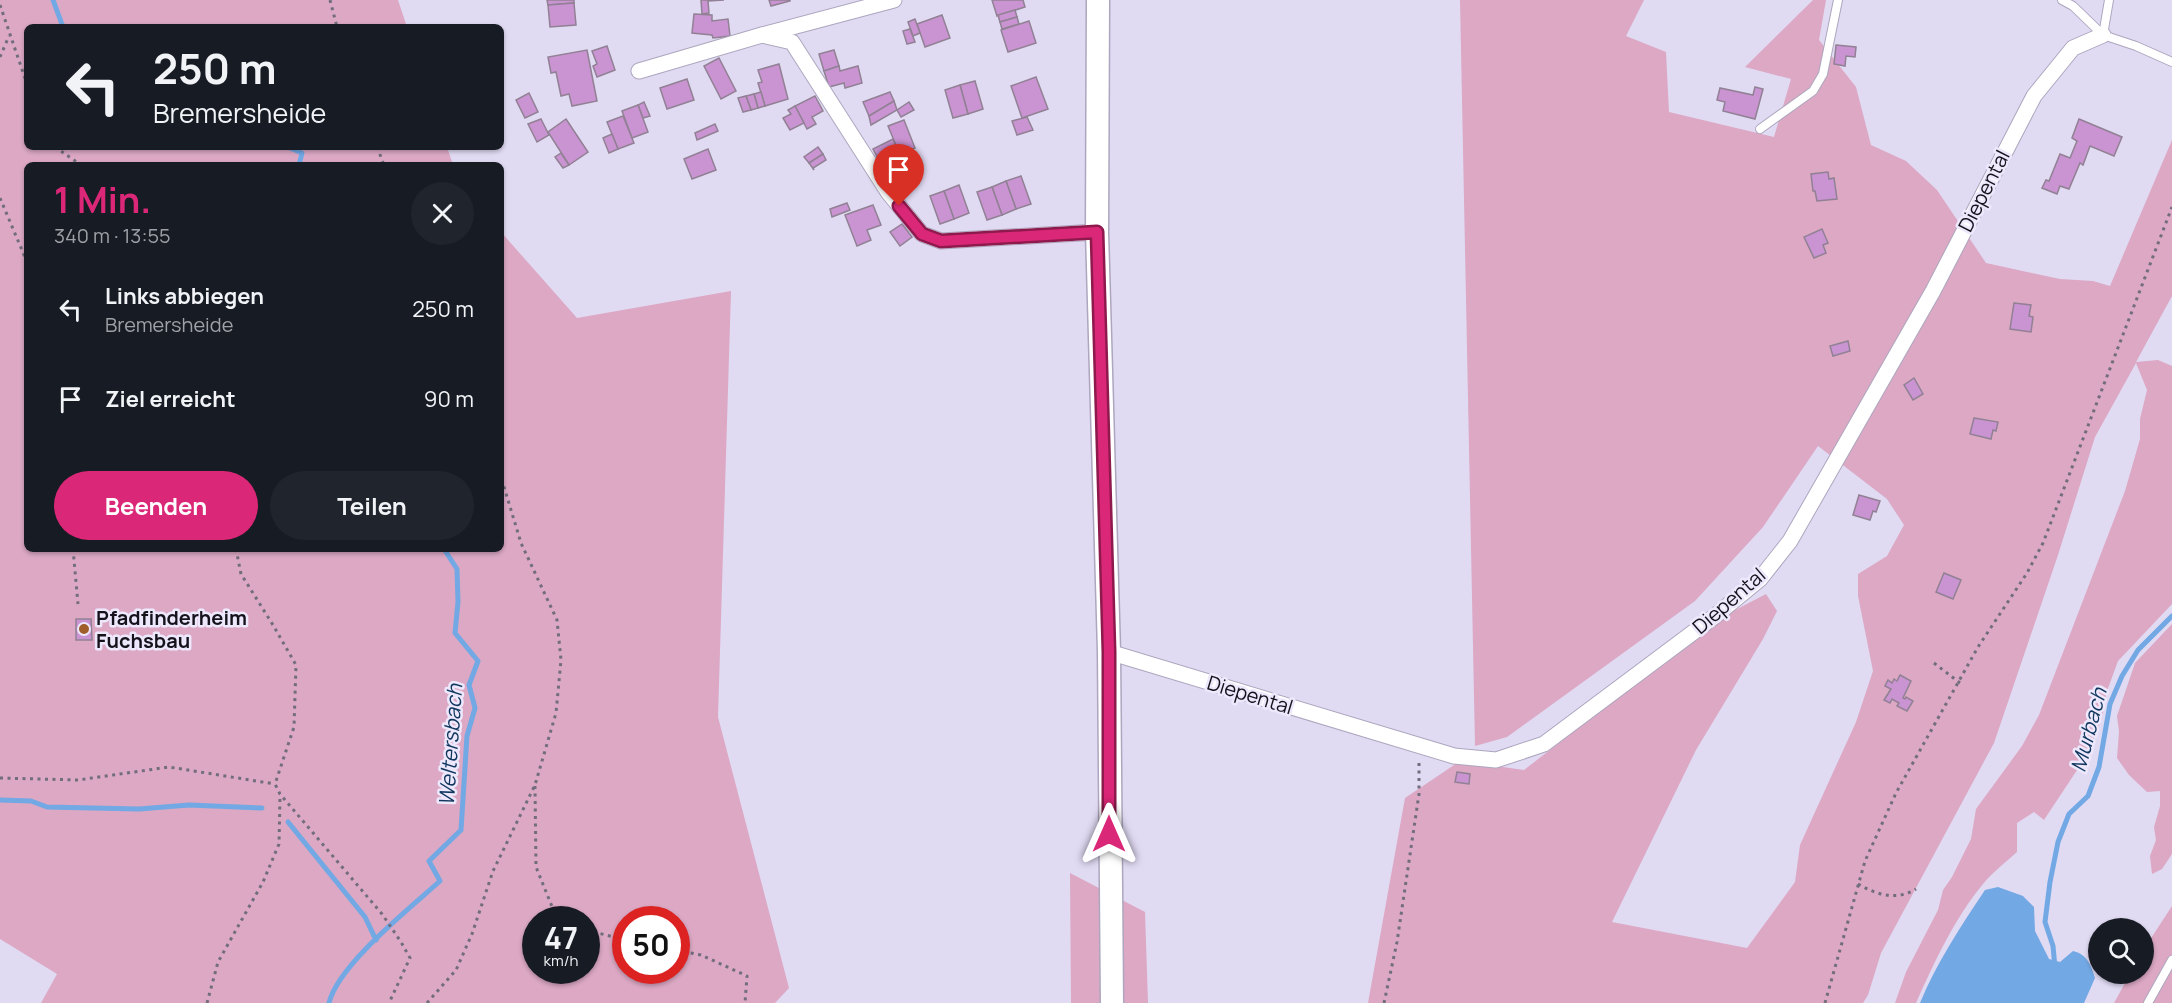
<!DOCTYPE html>
<html lang="de">
<meta charset="utf-8">
<style>
body{margin:0;font-family:Manrope,sans-serif;background:#20242c;color:#f1f3f6;height:100vh;display:flex;flex-direction:column;font-size:22px;white-space:nowrap}
*{box-sizing:border-box;margin:0}
p{font-size:20px;color:#9ea1a6}
.icon{flex:none;width:33px;height:33px;fill:none;stroke:currentColor;stroke-width:2;stroke-linecap:round;stroke-linejoin:round}
.map{position:relative;flex:1;overflow:hidden}
.side{position:absolute;left:24px;top:162px;width:480px;height:390px;display:flex;flex-direction:column;background:#171b24;border-radius:9px;box-shadow:0 2px 4px #0004}
.side>*{flex:none}
.banner{position:absolute;left:24px;top:24px;width:480px;height:126px;border-radius:9px;box-shadow:0 2px 4px #0004;background:#171b24;color:#f1f3f6;overflow:hidden}
.buttons{position:absolute;left:2088px;top:918px;display:grid;gap:12px}
.buttons a{display:grid;place-items:center;width:66px;height:66px;border-radius:50%;background:#171b24;box-shadow:0 2px 4px #0004;font-size:30px}
.speed{position:absolute;left:522px;top:906px;display:flex;gap:12px;font-size:30px;font-weight:700;text-align:center}
.speed>*{display:grid;place-content:center;width:78px;height:78px;border-radius:50%;background:#171b24;box-shadow:0 2px 4px #0004;line-height:1}
.speed small{font-size:15px;font-weight:400}
.speed .limit{border:9px solid #d22;background:#fff;color:#111}
.pin{position:absolute;display:grid;place-items:center;width:51px;height:51px;color:#fff;margin:-62px -26px;border-radius:50% 50% 50% 0;rotate:-45deg;box-shadow:0 0 6px #0007}
.pin .icon{rotate:45deg}
.me{position:absolute;width:66px;margin:-33px;rotate:0deg;stroke-linejoin:round;filter:drop-shadow(0 0 4px #0008)}
.turn{display:flex;align-items:center;gap:21px;height:126px;padding:0 30px;font-size:27px}
.turn .icon{width:78px;height:78px;stroke-width:2.5}
.turn b{display:block;font-size:42px;line-height:51px}
.round{display:grid;place-items:center;flex:none;width:63px;height:63px;border-radius:32px;background:#20242c}
.summary{display:flex;align-items:center;justify-content:space-between;height:102px;padding:0 30px}
h1{font-size:36px;font-weight:700;line-height:45px;color:#db2777}
.primary-button{display:flex;gap:12px;margin-top:auto;padding:12px 30px}
.primary-button a{flex:1;height:69px;border-radius:36px;background:#db2777;color:#fff;font-size:24px;font-weight:700;line-height:69px;text-align:center}
.primary-button a+a{background:#20242c;color:#f1f3f6}
ul{padding:0;list-style:none}
li{display:flex;align-items:center;gap:18px;height:90px;padding:0 30px}
li div{flex:1}
li b{display:block;font-size:22px}
li em{font-style:normal}
.map>svg:first-child{display:block}
.green{fill:#dca8c4;fill-rule:evenodd}
.water{fill:#72a8e4}
.lines{fill:none;stroke-linecap:round;stroke-linejoin:round}
.stream{stroke:#72a8e4;stroke-width:5}
.building{fill:#ca94d2;stroke:#918194;stroke-width:1.5}
.service-casing{stroke:#ada6be;stroke-width:10}
.minor-casing{stroke:#ada6be;stroke-width:17}
.secondary-casing{stroke:#ada6be;stroke-width:25}
.path{stroke:#726d7d;stroke-width:3;stroke-dasharray:3 4.5;stroke-linecap:butt}
.service{stroke:#fff;stroke-width:8}
.minor{stroke:#fff;stroke-width:15}
.secondary{stroke:#fff;stroke-width:22}
.route-casing{stroke:#8e194d;stroke-width:15}
.route{stroke:#db2777;stroke-width:10}
.poi-dot{fill:#a05e2c;stroke:#eee8fd;stroke-width:2}
.labels{text-anchor:middle;stroke-width:5;stroke-linejoin:round;paint-order:stroke}
.street-label{font-size:20px;fill:#15121b;stroke:#eee8fd}
.poi-label{font-size:20px;font-weight:bold;fill:#15121b;stroke:#eee8fd;text-anchor:start}
.water-label{font-size:21px;font-style:italic;fill:#11375e;stroke:#eee8fd}
</style>
<div class="map">
<svg width="2172" height="1003" viewBox="0 0 2172 1003">
<rect width="100%" height="100%" fill="#e1daf3"/>
<g class="green">
<path d="M0,0H398L407,27H27V147H447L453,165H27V549H501V232L577,318L731,291L718,717L789,988L775,1003H41L57,974L0,939ZM536,920H586V970H536ZM626,920H676V970H626Z"/>
<path d="M1460,0H1644L1626,36L1666,52L1669,112L1774,137L1791,79L1745,67L1813,0H1826L1819,40L1856,87L1871,145L1906,161L1937,190L1986,263L2060,279L2093,281L2110,286L2172,140V296L2136,362L2158,360L2172,366V604L2118,661L2107,691L2102,718L2087,755L2044,820L2034,812L2017,823V852C2006,862 1993,872 1983,884C1954,919 1934,963 1916,1003H1895L1906,972L1938,910L1943,890L1952,877L1971,839L1976,809L2022,746L2039,715L2125,491L2140,439V419L2147,390L2136,363L2095,437L2058,555L1994,743L1881,953L1868,995L1863,1003H1368L1405,798L1460,761L1524,770L1720,618L1766,594L1777,611L1763,639L1696,750L1612,922L1747,948L1795,882L1800,845L1856,722L1873,671L1858,596V574L1887,556L1904,525L1887,499L1818,446L1763,527L1695,601L1507,737L1475,746Z"/>
<polygon points="2172,624 2172,854 2162,869 2152,874 2150,856 2156,840 2154,827 2160,806 2160,791 2147,792 2129,775 2117,758 2119,731 2117,716 2135,663"/>
<polygon points="1070,873 1145,912 1148,1003 1071,1003"/>
<polygon points="2172,906 2172,1003 2114,1003 2130,974 2144,974 2144,949"/>
</g>
<path class="water" d="M1998,887L2023,896L2034,907L2035,931L2049,959L2060,962L2073,951C2087,954 2091,965 2095,978L2084,1003H1920C1937,962 1961,926 1985,890Z"/>
<g class="lines">
<g class="stream">
<polyline points="53,0 63,27"/>
<polyline points="288,147 302,153 299,165"/>
<polyline points="0,800 31,801 47,807 139,809 189,805 262,808"/>
<polyline points="288,822 365,917 376,940"/>
<polyline points="2055,968 2053,946 2045,922 2050,882 2058,842 2069,814 2088,796 2099,767 2110,704 2122,676 2138,650 2172,616"/>
<path d="M329,1003C338,965 410,908 440,881L429,861L461,830L467,736L475,708L469,685L478,661L455,633L458,602L457,569L444,549"/>
</g>
</g>
<g class="building">
<polygon points="547,0 574,0 574,3 548,5"/>
<polygon points="701,0 724,0 708,1 709,13 702,14"/>
<polygon points="769,0 790,0 790,1 771,6"/>
<polygon points="992,0 1023,0 1025,7 997,16"/>
<polygon points="574,3 576,25 550,27 548,5"/>
<polygon points="1015,10 1017,17 1000,22 998,15"/>
<polygon points="694,14 712,15 712,21 728,19 730,36 713,38 712,35 692,33"/>
<polygon points="942,15 950,38 925,47 917,24"/>
<polygon points="1017,17 1019,24 1002,29 1000,22"/>
<polygon points="915,19 920,33 913,36 908,22"/>
<polygon points="1029,21 1036,43 1008,52 1001,30"/>
<polygon points="910,29 915,42 907,44 903,31"/>
<polygon points="1836,45 1856,47 1855,57 1846,56 1845,66 1834,64"/>
<polygon points="607,46 615,70 597,77 593,66 597,64 592,51"/>
<polygon points="587,50 597,101 572,106 569,94 561,96 556,72 551,73 548,57"/>
<polygon points="834,50 839,66 824,71 819,54"/>
<polygon points="719,58 736,91 721,99 704,66"/>
<polygon points="779,64 788,99 765,106 758,83 762,82 758,70"/>
<polygon points="839,66 840,71 858,66 862,83 845,88 844,83 829,87 824,71"/>
<polygon points="1036,77 1048,109 1022,118 1011,86"/>
<polygon points="687,79 694,100 667,109 660,88"/>
<polygon points="975,81 983,109 968,114 960,85"/>
<polygon points="960,85 968,114 953,118 945,90"/>
<polygon points="1755,87 1763,89 1755,119 1723,111 1725,102 1717,100 1720,88 1753,95"/>
<polygon points="761,92 765,106 758,108 754,94"/>
<polygon points="890,92 894,101 869,116 863,102"/>
<polygon points="529,93 538,112 525,118 516,100"/>
<polygon points="754,94 758,108 751,110 746,96"/>
<polygon points="746,96 751,110 743,112 738,98"/>
<polygon points="815,96 823,111 812,117 816,124 807,129 795,106"/>
<polygon points="894,101 897,110 871,125 869,116"/>
<polygon points="644,102 650,116 643,118 638,105"/>
<polygon points="909,102 914,110 901,117 897,110"/>
<polygon points="638,105 648,132 632,138 622,111"/>
<polygon points="795,106 804,123 790,130 783,118 791,114 788,110"/>
<polygon points="623,116 634,143 618,149 607,122"/>
<polygon points="1027,117 1033,130 1017,135 1012,121"/>
<polygon points="541,119 549,135 537,142 528,124"/>
<polygon points="566,119 588,152 569,165 548,132"/>
<polygon points="2079,119 2122,137 2114,156 2090,146 2083,165 2080,163 2069,189 2060,186 2057,194 2042,188 2046,180 2049,181 2060,154 2070,158 2077,141 2072,138"/>
<polygon points="904,120 915,148 900,155 888,126"/>
<polygon points="715,124 718,131 697,140 695,133"/>
<polygon points="612,134 618,149 609,153 603,138"/>
<polygon points="893,139 898,151 879,160 873,149"/>
<polygon points="818,147 823,154 809,163 804,157"/>
<polygon points="708,149 716,170 692,179 684,159"/>
<polygon points="561,153 569,165 563,168 555,157"/>
<polygon points="823,154 826,160 813,168 814,170 809,163"/>
<polygon points="1828,172 1829,179 1834,178 1837,199 1817,201 1815,191 1813,191 1811,174"/>
<polygon points="1021,176 1031,204 1016,209 1006,181"/>
<polygon points="1006,181 1016,209 1002,215 992,187"/>
<polygon points="959,185 969,213 954,219 944,191"/>
<polygon points="992,187 1002,215 987,220 977,192"/>
<polygon points="944,191 954,219 940,224 930,196"/>
<polygon points="847,203 850,210 832,217 830,209"/>
<polygon points="873,205 881,225 867,230 871,240 857,246 845,215"/>
<polygon points="902,224 912,237 900,246 890,232"/>
<polygon points="1822,229 1828,243 1823,245 1826,253 1814,258 1804,237"/>
<polygon points="2014,303 2031,305 2029,316 2033,317 2031,332 2010,329"/>
<polygon points="1848,341 1850,351 1833,356 1830,346"/>
<polygon points="1914,378 1923,394 1913,400 1904,385"/>
<polygon points="1974,418 1998,422 1996,431 1993,430 1991,439 1970,434"/>
<polygon points="1859,495 1880,501 1876,512 1873,511 1870,520 1853,515"/>
<polygon points="1944,573 1961,580 1953,599 1936,592"/>
<polygon points="76,619 91,619 92,640 76,640"/>
<polygon points="1900,675 1911,681 1903,698 1905,699 1906,697 1913,701 1907,711 1897,706 1899,703 1892,699 1890,703 1884,700 1891,689 1885,686 1888,680 1892,683 1894,679 1897,681"/>
<polygon points="1457,772 1470,774 1469,784 1455,782"/>
</g>
<g class="lines">
<defs>
<g id="service">
<polyline points="2062,0 2073,6 2103,35 2136,46 2172,62"/>
<polyline points="2103,35 2109,0"/>
<polyline points="1760,129 1813,91 1823,74 1838,0"/>
<polyline points="2148,1003 2172,960"/>
</g>
<g id="minor">
<polyline points="762,35 792,42 888,192 922,234 941,241 1097,232"/>
<polyline points="639,71 762,35 894,0"/>
<polyline points="1109,652 1454,756 1496,760 1544,744 1715,616 1760,579 1790,541 1933,291 2034,96 2073,48 2103,35"/>
</g>
<polyline id="secondary" points="1098,0 1097,232 1109,652 1112,1003"/>
</defs>
<use href="#service" class="service-casing"/>
<use href="#minor" class="minor-casing"/>
<use href="#secondary" class="secondary-casing"/>
<g class="path">
<polyline points="330,0 337,27"/>
<polyline points="0,5 27,84"/>
<polyline points="0,57 9,36"/>
<polyline points="55,147 81,165"/>
<polyline points="377,147 384,165"/>
<polyline points="0,198 27,262"/>
<polyline points="73,549 78,604"/>
<polyline points="236,549 241,574 273,625 296,665 294,727 275,784 280,794 382,914 401,942 410,958 389,1003"/>
<polyline points="1934,663 1960,683"/>
<polyline points="0,778 78,780 169,767 275,784"/>
<polyline points="535,786 536,867 553,909 569,920"/>
<path d="M1858,884C1877,895 1897,901 1916,889"/>
<polyline points="586,930 626,940"/>
<polyline points="676,950 701,955 747,976 745,1003"/>
<polyline points="207,1003 218,962 263,882 279,844 280,796"/>
<polyline points="427,1003 456,970 472,934 493,871 535,785 556,713 561,660 557,620 521,543 501,477"/>
<polyline points="1384,1003 1397,942 1419,794 1419,762"/>
<polyline points="1825,1003 1865,861 1896,793 1978,647 2027,573 2043,543 2172,207"/>
</g>
<use href="#service" class="service"/>
<use href="#minor" class="minor"/>
<use href="#secondary" class="secondary"/>
</g>
<g class="lines">
<defs>
<polyline id="route" points="899,206 922,234 941,241 1097,232 1109,652 1109,834"/>
</defs>
<use href="#route" class="route-casing"/>
<use href="#route" class="route"/>
</g>
<circle class="poi-dot" cx="84" cy="629" r="6"/>
<g class="labels">
<g class="street-label">
<text transform="translate(1984 191) rotate(-63)" y="7">Diepental</text>
<text transform="translate(1729 601) rotate(-41)" y="7">Diepental</text>
<text transform="translate(1250 695) rotate(17)" y="7">Diepental</text>
</g>
<g class="poi-label">
<text x="96" y="625">Pfadfinderheim<tspan x="96" dy="23">Fuchsbau</tspan></text>
</g>
<g class="water-label">
<text transform="translate(2089 730) rotate(-75)" y="7">Murbach</text>
<text transform="translate(451 745) rotate(-86)" y="7">Weltersbach</text>
</g>
</g>
</svg>
<div class="buttons">
<a><svg class="icon" aria-label="search" viewBox="0 0 24 24"><circle cx="10" cy="10" r="6"/><path d="M15 15l6 6"/></svg></a>
</div>
<div class="speed"><div>47<small>km/h</small></div><div class="limit">50</div></div>
<div class="pin" style="left:899px;top:206px;background:#d93025"><svg class="icon" aria-label="arrive" viewBox="0 0 24 24"><path d="M6 21V4h12l-3 4 3 4H6"/></svg></div>
<svg class="me" style="left:1109px;top:834px" viewBox="-20 -20 40 40"><path d="M0-17L14 15 0 8-14 15z" fill="#db2777" stroke="#fff" stroke-width="4"/></svg>
<div class="banner">
<div class="turn"><svg class="icon" aria-label="left" viewBox="0 0 24 24"><path d="M17 20v-9H6M10 6l-5 5 5 5"/></svg><div><b>250 m</b>Bremersheide</div></div>
</div>
<section class="side">
<div class="summary"><div><h1>1 Min.</h1><p>340 m · 13:55</p></div><a class="round"><svg class="icon" aria-label="close" viewBox="0 0 24 24"><path d="M6 6l12 12M18 6L6 18"/></svg></a></div>
<ul>
<li><svg class="icon" aria-label="left" viewBox="0 0 24 24"><path d="M17 20v-9H6M10 6l-5 5 5 5"/></svg><div><b>Links abbiegen</b><p>Bremersheide</p></div><em>250 m</em></li>
<li><svg class="icon" aria-label="arrive" viewBox="0 0 24 24"><path d="M6 21V4h12l-3 4 3 4H6"/></svg><div><b>Ziel erreicht</b></div><em>90 m</em></li>
</ul>
<div class="primary-button"><a>Beenden</a><a>Teilen</a></div>
</section>
</div>
